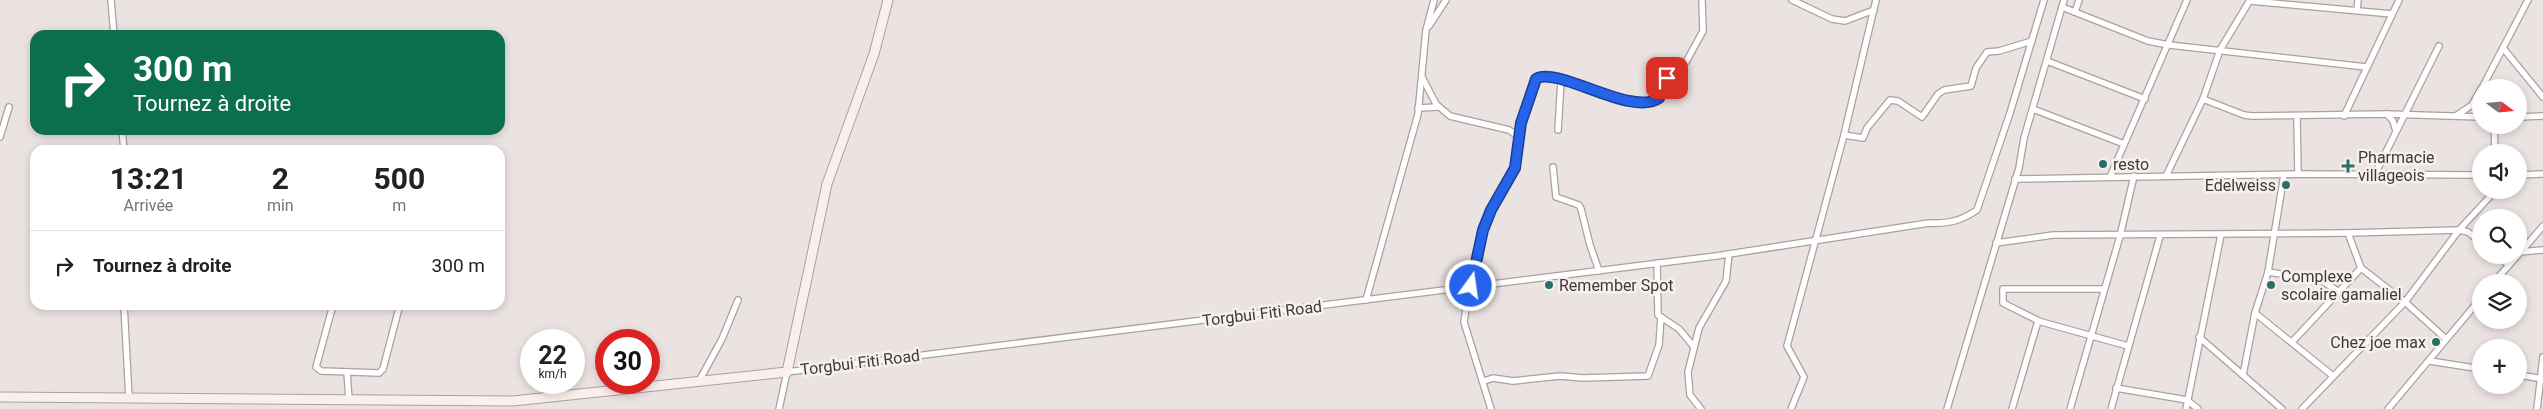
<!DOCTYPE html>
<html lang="fr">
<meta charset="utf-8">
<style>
body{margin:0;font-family:Roboto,sans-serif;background:#f6f6f6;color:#222;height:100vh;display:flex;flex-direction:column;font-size:19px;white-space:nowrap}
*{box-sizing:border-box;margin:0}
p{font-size:16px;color:#767676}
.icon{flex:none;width:28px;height:28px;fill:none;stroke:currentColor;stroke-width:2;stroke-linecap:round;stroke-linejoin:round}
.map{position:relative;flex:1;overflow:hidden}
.side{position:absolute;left:30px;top:145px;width:475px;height:165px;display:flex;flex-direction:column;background:#fff;border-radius:15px;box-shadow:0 2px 8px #0003}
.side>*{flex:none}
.top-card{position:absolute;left:30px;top:30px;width:475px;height:105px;border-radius:15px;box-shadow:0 2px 8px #0003;background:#0b6e4f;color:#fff;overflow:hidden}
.needle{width:32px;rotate:106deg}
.controls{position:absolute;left:2472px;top:79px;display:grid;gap:10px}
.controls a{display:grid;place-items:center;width:55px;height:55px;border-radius:50%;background:#fff;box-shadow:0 2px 8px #0003;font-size:25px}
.speed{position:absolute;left:520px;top:329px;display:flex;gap:10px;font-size:25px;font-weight:700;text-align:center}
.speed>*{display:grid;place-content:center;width:65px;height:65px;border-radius:50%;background:#fff;box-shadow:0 2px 8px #0003;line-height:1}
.speed small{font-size:12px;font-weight:400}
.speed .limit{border:8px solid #d22;background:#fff;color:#111}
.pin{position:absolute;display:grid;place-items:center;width:42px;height:42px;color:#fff;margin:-21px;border-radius:10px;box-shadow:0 2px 8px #0006}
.me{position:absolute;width:55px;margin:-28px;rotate:14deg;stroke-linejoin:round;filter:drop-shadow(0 0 4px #0008)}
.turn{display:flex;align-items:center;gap:18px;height:105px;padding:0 20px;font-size:22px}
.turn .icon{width:65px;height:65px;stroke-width:2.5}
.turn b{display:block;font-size:35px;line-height:42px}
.eta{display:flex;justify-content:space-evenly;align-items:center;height:85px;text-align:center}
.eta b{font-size:30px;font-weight:700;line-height:35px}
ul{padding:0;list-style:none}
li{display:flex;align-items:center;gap:15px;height:70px;padding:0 20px;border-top:1px solid #e0e0e0}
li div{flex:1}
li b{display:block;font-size:19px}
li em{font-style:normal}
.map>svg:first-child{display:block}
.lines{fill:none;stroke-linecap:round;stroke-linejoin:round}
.street-casing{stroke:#a8a19f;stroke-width:8}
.secondary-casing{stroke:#a8a19f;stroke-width:11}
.street{stroke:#fff;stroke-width:5.5}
.secondary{stroke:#fbefec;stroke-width:9}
.route-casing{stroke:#184099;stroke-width:12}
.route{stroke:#2563eb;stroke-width:9}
.poi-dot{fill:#297168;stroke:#f8f0ee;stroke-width:2}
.labels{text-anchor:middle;stroke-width:5;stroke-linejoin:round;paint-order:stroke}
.poi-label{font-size:16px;fill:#3d3a39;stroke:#f8f0ee;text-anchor:start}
.street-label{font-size:16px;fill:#3d3a39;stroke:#f8f0ee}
</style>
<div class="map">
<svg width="2543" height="409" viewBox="0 0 2543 409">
<rect width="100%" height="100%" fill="#ebe3e1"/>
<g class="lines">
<defs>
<g id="street">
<polyline points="111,0 114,35"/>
<polyline points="1792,0 1832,19 1845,21 1874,10"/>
<polyline points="2250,1 2392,14"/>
<polyline points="2062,7 2148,41 2169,45 2366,67"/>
<polyline points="2357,10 2358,0"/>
<polyline points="2075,12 2079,0"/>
<polyline points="1429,26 1446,0"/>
<polyline points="2503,48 2543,97"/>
<polyline points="2047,61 2145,99"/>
<polyline points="1422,77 1436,104 1450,116 1509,130 1519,137"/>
<polyline points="2482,88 2528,0"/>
<polyline points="2203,99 2244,115 2252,116 2387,114 2481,117"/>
<polyline points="1418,108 1438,107"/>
<polyline points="2033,109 2124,144"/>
<polyline points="2387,114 2393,121 2396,131"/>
<polyline points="2457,115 2472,105 2481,89"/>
<polyline points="2297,116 2298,174"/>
<polyline points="2344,116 2399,0"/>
<polyline points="2519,117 2543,116"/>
<polyline points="2494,125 2495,152"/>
<polyline points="122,130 124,150"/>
<polyline points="1558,130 1561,81"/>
<polyline points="1844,135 1863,138 1867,128 1890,100 1898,101 1922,117 1938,94 1944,90 1971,86 1976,68 1987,52 1999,51 2032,41"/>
<polyline points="0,137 9,107"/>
<polyline points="1553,167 1556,197 1579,205 1581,209 1590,245 1599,271"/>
<polyline points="2519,175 2543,174"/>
<polyline points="2166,176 2203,99 2220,50 2250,0"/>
<polyline points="2374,176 2439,46"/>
<polyline points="2110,177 2187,0"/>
<polyline points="2015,179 2298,174 2481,175"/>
<polyline points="2348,233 2361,268 2405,302 2446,339"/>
<polyline points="1996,243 2053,235 2348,233 2459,230 2468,232 2481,243"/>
<polyline points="2520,252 2543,250"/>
<polyline points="2519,254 2543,226"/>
<polyline points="2496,255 2509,265"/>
<polyline points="1657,263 1658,315 1679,329 1694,347"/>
<polyline points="2268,272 2320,280 2338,291"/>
<polyline points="2494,282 2518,255"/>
<polyline points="1466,287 1468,295 1464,322 1491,409"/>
<polyline points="1471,287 1483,231 1491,211 1515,168 1521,123 1536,79 1540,76 1547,76 1575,83 1601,95 1639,101 1654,102 1659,98 1667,78 1686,62 1703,31 1702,0"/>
<polyline points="1366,300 1418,114 1426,30 1434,0"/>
<polyline points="124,305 129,398"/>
<polyline points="333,305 316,367 321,371 379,373 383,369 399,308 398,305"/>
<polyline points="2255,313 2333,376"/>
<polyline points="2039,321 2003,303 2003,289 2104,289"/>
<polyline points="2199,337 2282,409"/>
<polyline points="2292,342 2361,268"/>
<polyline points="2430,361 2481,369"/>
<polyline points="347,372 349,400"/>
<polyline points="2243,375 2255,313 2268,272 2284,175"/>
<polyline points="2519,375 2543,379"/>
<polyline points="699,381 722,339 738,300"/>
<polyline points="1484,381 1493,378 1513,381 1560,376 1583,378 1648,376 1659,345 1661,317"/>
<polyline points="2116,388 2187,400 2198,409"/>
<path d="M779,409L787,372L1716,256L1929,223C1948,224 1961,221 1977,210L2010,113L2044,0"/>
<polyline points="1701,409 1690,395 1688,372 1699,328 1726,281 1729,254"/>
<polyline points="1791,409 1804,377 1787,346 1844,135 1876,0"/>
<polyline points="1947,409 2019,168 2024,138 2064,0"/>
<polyline points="2012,409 2038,321 2128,346"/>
<polyline points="2070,409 2120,236 2134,176"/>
<polyline points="2111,409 2160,236"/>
<polyline points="2186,409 2221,235"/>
<polyline points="2302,409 2405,302 2459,230 2496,190"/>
<polyline points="2388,409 2481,298"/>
<polyline points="2537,409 2543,357"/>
</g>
<polyline id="secondary" points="0,397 513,401 787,372 827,184 874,54 888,0"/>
</defs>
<use href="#street" class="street-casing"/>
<use href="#secondary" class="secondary-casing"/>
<use href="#street" class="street"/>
<use href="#secondary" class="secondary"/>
</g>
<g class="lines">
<defs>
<path id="route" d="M1471,286L1483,230L1491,210L1515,168L1521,123L1536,79C1557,65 1632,118 1659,98L1667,78"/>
</defs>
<use href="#route" class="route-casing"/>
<use href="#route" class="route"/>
</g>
<g class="poi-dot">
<circle cx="2103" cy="164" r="5"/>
<path d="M2345.5 158.5h5v5h5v5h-5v5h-5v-5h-5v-5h5z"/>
<circle cx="2286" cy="185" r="5"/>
<circle cx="1549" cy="285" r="5"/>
<circle cx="2271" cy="285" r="5"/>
<circle cx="2436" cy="342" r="5"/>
</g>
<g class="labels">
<g class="poi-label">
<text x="2358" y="163">Pharmacie<tspan x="2358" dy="18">villageois</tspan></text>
<text x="2113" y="170">resto</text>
<text x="2276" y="191" text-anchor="end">Edelweiss</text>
<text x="2281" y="282">Complexe<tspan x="2281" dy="18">scolaire gamaliel</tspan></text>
<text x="1559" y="291">Remember Spot</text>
<text x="2426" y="348" text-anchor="end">Chez joe max</text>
</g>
<g class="street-label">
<text transform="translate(1262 313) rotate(-7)" y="6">Torgbui Fiti Road</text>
<text transform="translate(860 362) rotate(-7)" y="6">Torgbui Fiti Road</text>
</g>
</g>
</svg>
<div class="controls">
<a><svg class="needle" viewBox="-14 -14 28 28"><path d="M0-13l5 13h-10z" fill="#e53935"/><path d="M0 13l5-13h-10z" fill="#767676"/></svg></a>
<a><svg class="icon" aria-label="sound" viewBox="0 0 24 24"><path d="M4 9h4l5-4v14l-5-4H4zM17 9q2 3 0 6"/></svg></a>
<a><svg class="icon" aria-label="search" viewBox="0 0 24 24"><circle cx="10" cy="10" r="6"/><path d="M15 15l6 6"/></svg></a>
<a><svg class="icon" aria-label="layers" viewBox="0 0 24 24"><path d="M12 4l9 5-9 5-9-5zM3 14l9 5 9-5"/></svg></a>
<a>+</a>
</div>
<div class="speed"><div>22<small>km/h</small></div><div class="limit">30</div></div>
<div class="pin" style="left:1667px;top:78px;background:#d93025"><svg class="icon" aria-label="arrive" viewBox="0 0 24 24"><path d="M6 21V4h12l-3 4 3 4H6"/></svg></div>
<svg class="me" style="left:1471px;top:286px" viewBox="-20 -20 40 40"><circle r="17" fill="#2563eb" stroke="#fff" stroke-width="3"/><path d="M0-11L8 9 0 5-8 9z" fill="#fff"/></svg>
<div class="top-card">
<div class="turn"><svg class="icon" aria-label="right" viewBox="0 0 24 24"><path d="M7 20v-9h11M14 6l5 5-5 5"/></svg><div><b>300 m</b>Tournez à droite</div></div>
</div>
<section class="side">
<div class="eta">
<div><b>13:21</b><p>Arrivée</p></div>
<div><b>2</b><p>min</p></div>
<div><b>500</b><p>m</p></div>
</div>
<ul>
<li><svg class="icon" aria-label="right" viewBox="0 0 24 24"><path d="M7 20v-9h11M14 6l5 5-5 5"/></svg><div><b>Tournez à droite</b></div><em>300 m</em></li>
</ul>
</section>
</div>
